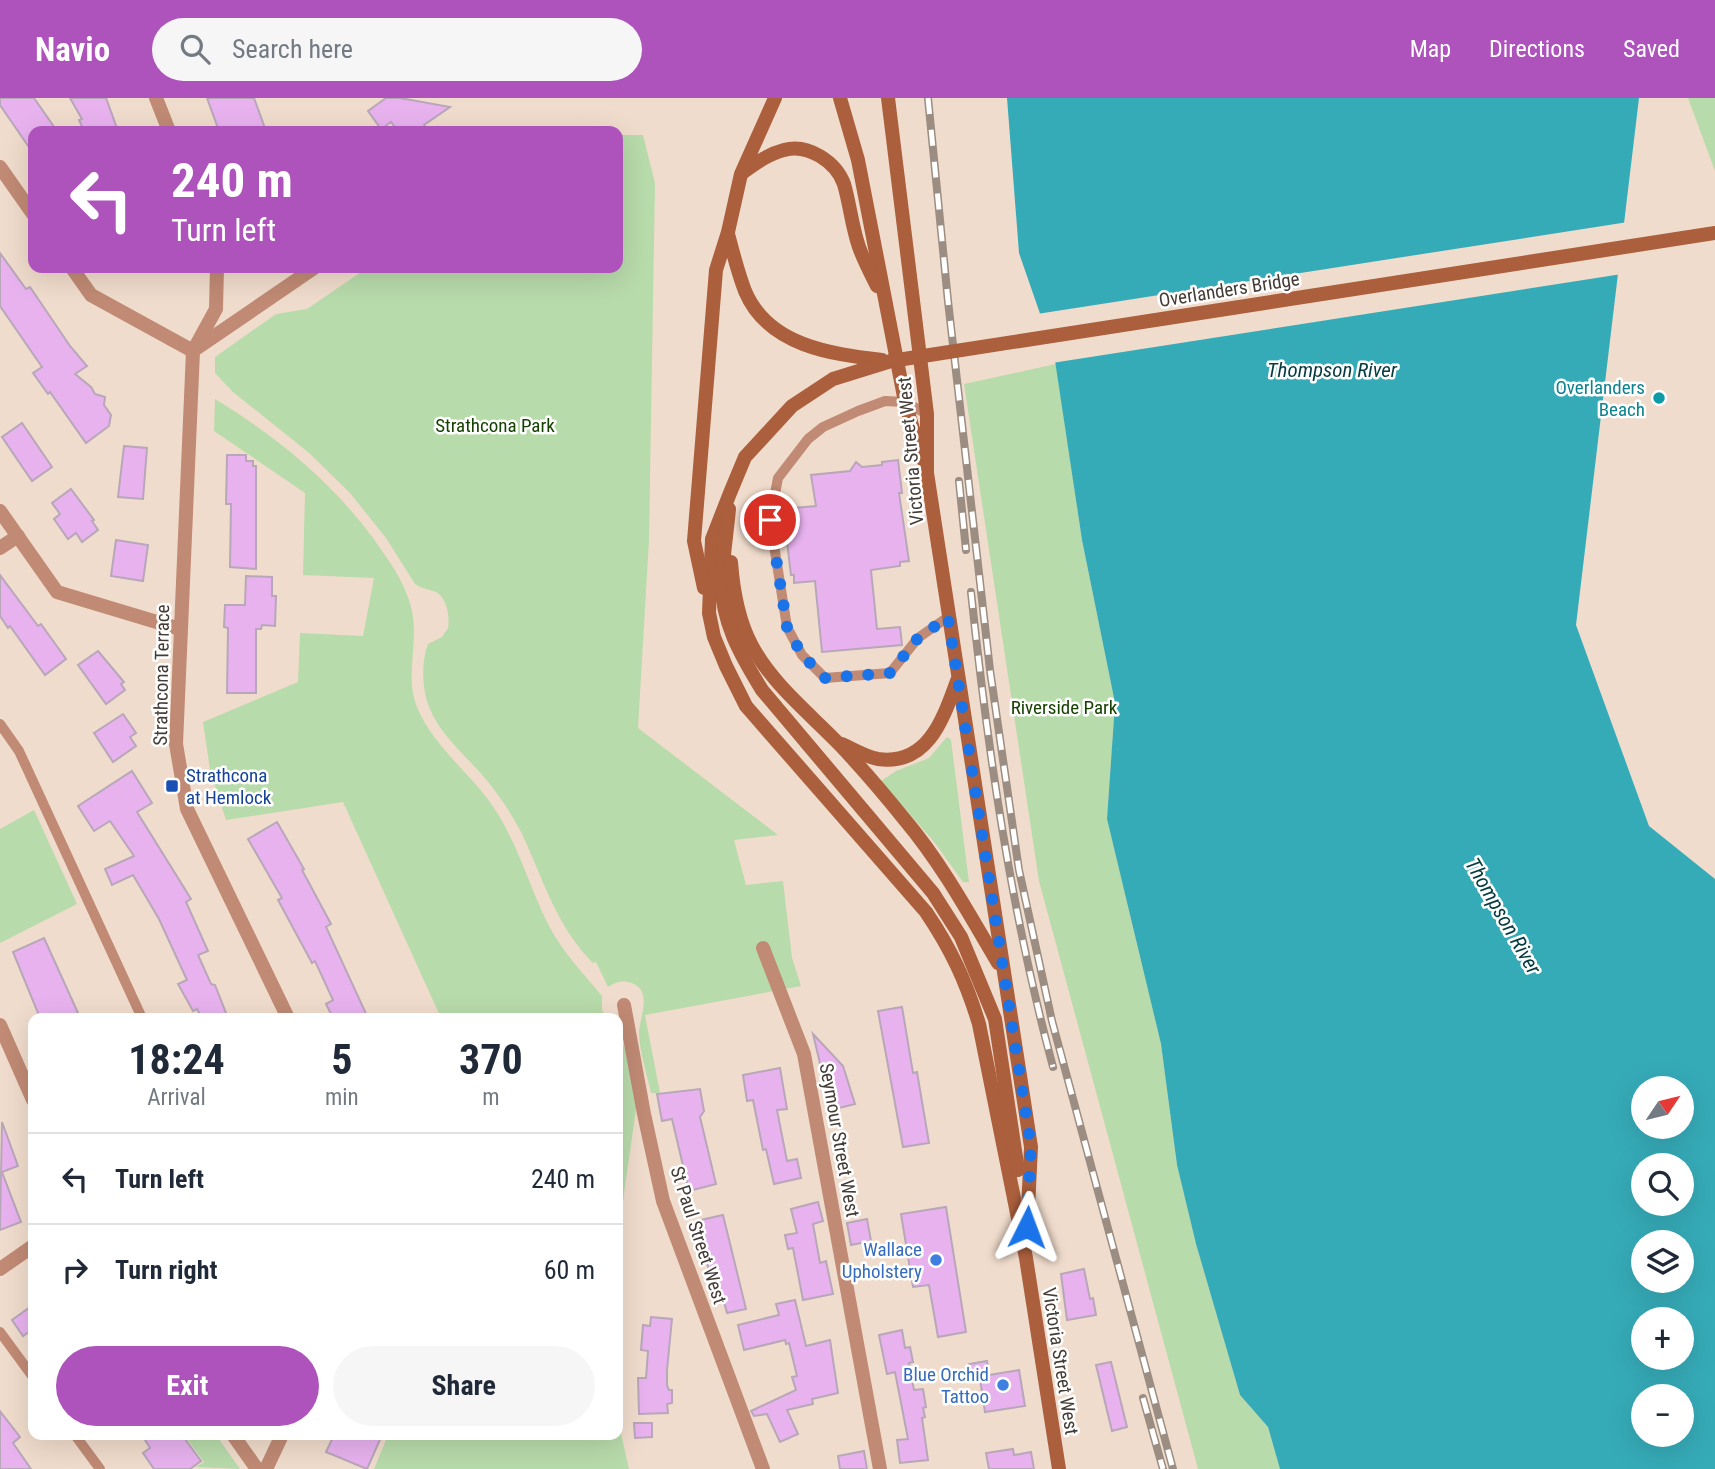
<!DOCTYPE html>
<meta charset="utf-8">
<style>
body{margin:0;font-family:"Roboto Condensed",sans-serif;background:#f6f6f7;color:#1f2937;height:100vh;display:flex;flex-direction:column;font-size:26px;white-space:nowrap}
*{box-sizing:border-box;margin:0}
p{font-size:23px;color:#747a83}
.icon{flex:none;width:38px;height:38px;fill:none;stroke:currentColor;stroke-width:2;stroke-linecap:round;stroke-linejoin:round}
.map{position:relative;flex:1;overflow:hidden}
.drawer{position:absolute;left:28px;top:915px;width:595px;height:427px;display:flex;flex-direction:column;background:#fff;border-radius:14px;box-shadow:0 7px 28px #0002}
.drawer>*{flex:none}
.guide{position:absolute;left:28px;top:28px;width:595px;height:147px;border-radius:14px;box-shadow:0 7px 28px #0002;background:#ae52bc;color:#fff;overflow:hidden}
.needle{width:46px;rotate:55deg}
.fabs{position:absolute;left:1631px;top:978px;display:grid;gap:14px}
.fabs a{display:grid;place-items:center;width:63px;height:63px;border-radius:50%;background:#fff;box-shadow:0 7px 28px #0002;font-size:35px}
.pin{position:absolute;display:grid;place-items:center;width:60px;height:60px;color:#fff;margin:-30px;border:4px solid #fff;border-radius:50%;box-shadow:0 2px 7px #0007}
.me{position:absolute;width:77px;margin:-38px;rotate:3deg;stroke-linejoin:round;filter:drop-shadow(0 0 5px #0008)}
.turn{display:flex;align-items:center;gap:24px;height:147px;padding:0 28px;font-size:32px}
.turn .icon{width:91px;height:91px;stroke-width:2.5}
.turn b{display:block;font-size:49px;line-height:60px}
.eta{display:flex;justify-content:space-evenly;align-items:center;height:119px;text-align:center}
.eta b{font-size:42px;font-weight:700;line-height:49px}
.action{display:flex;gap:14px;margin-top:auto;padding:14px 28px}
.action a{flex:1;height:80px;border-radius:42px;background:#ae52bc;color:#fff;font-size:28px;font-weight:700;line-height:80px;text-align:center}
.action a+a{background:#f6f6f7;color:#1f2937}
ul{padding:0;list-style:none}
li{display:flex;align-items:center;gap:21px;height:91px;padding:0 28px;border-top:2px solid #e0e1e3}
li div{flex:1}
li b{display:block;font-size:26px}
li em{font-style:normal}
header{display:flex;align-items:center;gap:42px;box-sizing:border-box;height:98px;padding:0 35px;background:#ae52bc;color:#fff}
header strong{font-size:33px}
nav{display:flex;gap:38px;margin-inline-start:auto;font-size:24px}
.search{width:490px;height:63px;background:#f6f6f7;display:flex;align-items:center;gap:18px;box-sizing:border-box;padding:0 24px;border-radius:38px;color:#747a83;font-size:26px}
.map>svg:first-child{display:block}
.green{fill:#b8dbab}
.water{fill:#36abb8;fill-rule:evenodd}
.pier{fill:#f0dccc}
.building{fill:#e8b2ef;stroke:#b7a7b9;stroke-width:2}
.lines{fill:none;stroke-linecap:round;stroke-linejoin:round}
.lane{stroke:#c08a74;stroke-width:10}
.street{stroke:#c08a74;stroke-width:14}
.secondary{stroke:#ab5f3c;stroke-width:14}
.rail-casing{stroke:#9b8d82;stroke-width:8}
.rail{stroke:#fff;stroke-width:5;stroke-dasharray:16;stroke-linecap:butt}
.secondary-bridge{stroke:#ab5f3c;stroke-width:14}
.route{stroke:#1a73e8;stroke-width:12;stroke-dasharray:0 21.6}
.culture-dot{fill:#0f9aa8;stroke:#fff;stroke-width:2.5}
.transit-dot{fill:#1a4fb4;stroke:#fff;stroke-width:2.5}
.shop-dot{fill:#3f7fe0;stroke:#fff;stroke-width:2.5}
.labels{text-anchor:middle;stroke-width:5;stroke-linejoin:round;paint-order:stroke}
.street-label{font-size:19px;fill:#433b35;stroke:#fff}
.culture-label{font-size:19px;fill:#0d838f;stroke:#fff;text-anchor:end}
.park-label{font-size:19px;fill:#154200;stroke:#fff}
.transit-label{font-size:19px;fill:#164399;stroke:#fff;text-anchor:start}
.shop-label{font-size:19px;fill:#366cbe;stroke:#fff;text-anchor:end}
.water-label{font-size:21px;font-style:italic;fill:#043b41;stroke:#fff}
</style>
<header>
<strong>Navio</strong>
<div class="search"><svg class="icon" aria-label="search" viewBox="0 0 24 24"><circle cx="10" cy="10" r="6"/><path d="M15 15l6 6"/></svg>Search here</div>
<nav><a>Map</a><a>Directions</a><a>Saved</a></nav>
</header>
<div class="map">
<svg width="1715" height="1371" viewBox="0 0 1715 1371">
<rect width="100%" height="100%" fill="#f0dccc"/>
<g class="green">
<polygon points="1688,0 1715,0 1715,73"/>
<path d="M618,37H643L655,85L649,442L638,630L778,737L734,742L746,787L783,783L792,860L801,888L645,917L660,995H651C647,976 640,955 639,936C639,919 655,890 628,884C621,882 614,885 608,889L596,864L593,865C556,828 543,780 521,734C512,717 501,700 489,685C469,660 441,639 429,609C422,591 421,564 428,546L442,539L448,530C450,519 447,500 436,494C429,491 422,491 415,486L386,440L350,395L308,354L233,294L215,275V259L276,216L307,211L367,170H618Z"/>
<polygon points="1056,266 1082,442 1115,605 1107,721 1161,946 1177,1067 1196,1146 1240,1297 1268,1329 1280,1371 1198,1371 1039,783 964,286"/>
<path d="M215,301C277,339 329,381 373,440C388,461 405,484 411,509C420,542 404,578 417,609C434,650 471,675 494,710C518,746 529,788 548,826C561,852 583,875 602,898V912L608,920H441L343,704L226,722L210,672L203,624L298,584L300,535L363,538L374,480L303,477L305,395L214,333Z"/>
<polygon points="947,639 951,642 969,784 963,784 935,745 881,683 896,673 929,660"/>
<polygon points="34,712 77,806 0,845 0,731"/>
<polygon points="618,936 627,954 638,997 618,1138"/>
<polygon points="618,1322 629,1371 374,1371 388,1337 618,1337"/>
<polygon points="184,1337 216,1337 240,1371 196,1369 204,1364"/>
</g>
<path class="water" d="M1007,0H1639L1576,527L1649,728L1715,781V1371H1280L1268,1329L1240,1297L1196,1146L1177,1067L1161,946L1107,721L1115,605L1082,442L1054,256L1019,155ZM1643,990H1682V1029H1643ZM1643,1068H1682V1106H1643ZM1643,1144H1682V1183H1643ZM1643,1222H1682V1260H1643ZM1643,1298H1682V1337H1643Z"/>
<polygon class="pier" points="1628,124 1622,176 1052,265 1037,216"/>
<g class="building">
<polygon points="0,0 34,0 57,33 33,33 33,55 0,7"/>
<polygon points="70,0 106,0 118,33 84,33 79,22 82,21"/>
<polygon points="207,0 254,0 266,33 219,33"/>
<polygon points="386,0 400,0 450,9 424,27 429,33 398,33 391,24 381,31 368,13"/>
<polygon points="0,155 26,191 30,189 70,248 87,268 75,276 91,289 95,296 105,299 104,307 111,317 109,328 86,345 50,294 48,296 33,275 42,269 0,208"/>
<polygon points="22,325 52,369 32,383 2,339"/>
<polygon points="124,348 147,350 143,401 118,399"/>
<polygon points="227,357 246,357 246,363 253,363 253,368 256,368 256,471 230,469 231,406 226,406"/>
<polygon points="898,362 902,395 899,395 909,463 900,464 900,468 871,472 877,531 900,529 902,547 822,554 815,483 794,485 794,477 791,477 783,411 816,408 811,377 850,373 856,364 862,369 882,367 882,364"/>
<polygon points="71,391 94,422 92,423 98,432 82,444 76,435 68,441 54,421 60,416 52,405"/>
<polygon points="116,442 148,447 143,483 111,478"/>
<polygon points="0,477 38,528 41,526 66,561 45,577 10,528 8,530 0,518"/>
<polygon points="246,478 272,479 272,498 276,498 275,528 262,527 261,531 256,531 256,595 227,595 228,530 224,529 225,507 245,507"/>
<polygon points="98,553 124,584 121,586 125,592 106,606 78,567"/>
<polygon points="123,616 136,635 130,639 136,648 113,664 94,635"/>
<polygon points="132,673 152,705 137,714 191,801 186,804 208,853 198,857 211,886 215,887 228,920 202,920 197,911 193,913 178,886 187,882 159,821 133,777 112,787 105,771 134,758 110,723 94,733 78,708"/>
<polygon points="277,724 304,771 302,772 331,826 326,829 368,920 333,920 326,906 333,902 315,863 312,865 278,802 282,800 248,741"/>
<polygon points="44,840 78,915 63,920 40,920 13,854"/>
<polygon points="902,909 913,975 917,974 929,1045 903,1049 878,913"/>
<polygon points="813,936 843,968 855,1006 831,1012"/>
<polygon points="780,970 787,1011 777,1012 787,1063 797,1061 801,1080 774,1086 766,1051 763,1052 753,1002 747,1003 743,977"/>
<polygon points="700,991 704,1013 700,1019 716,1086 689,1093 672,1021 662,1023 657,996"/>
<polygon points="2,1024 18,1068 2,1074 21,1124 0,1132"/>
<polygon points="818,1104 823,1123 813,1126 820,1165 826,1163 833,1196 803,1202 793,1150 788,1151 785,1137 797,1135 791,1111"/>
<polygon points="946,1109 966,1234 938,1239 929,1187 913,1189 901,1116"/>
<polygon points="723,1117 746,1211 727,1215 716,1175 710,1176 696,1123"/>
<polygon points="867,1121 871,1143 851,1147 847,1125"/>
<polygon points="1084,1171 1090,1201 1093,1200 1096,1217 1067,1222 1061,1176"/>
<polygon points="795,1202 806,1248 830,1242 838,1295 812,1301 813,1306 787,1312 798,1336 780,1344 767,1316 754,1318 751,1313 796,1292 792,1279 797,1278 789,1245 786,1246 785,1242 744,1252 738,1227 779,1217 776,1206"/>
<polygon points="33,1207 33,1231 23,1238 12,1222"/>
<polygon points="651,1219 672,1221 667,1272 667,1287 669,1292 672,1292 672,1305 667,1306 668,1315 639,1316 638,1280 646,1280 648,1253 641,1252 643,1227 650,1228"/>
<polygon points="902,1232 905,1250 910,1249 913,1264 909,1265 914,1292 923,1291 926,1309 923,1310 925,1319 922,1320 928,1362 900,1365 897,1342 908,1341 895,1274 887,1276 879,1237"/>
<polygon points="987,1263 989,1277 1019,1272 1025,1308 985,1314 980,1281 972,1282 969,1266"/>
<polygon points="1111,1264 1127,1329 1112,1333 1096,1267"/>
<polygon points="0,1313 20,1339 13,1345 31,1371 0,1371"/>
<polygon points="634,1325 652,1325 652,1339 635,1340"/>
<polygon points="142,1337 182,1337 201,1363 190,1371 154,1371 143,1355 150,1350"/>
<polygon points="334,1337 382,1337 367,1371 326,1354"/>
<polygon points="1013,1351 1014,1357 1031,1354 1034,1371 989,1371 986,1355"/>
<polygon points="864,1353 867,1371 840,1371 838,1358"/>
</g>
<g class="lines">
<g class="lane">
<polyline points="927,316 905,304 885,303 858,313 823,329 808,341 778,380 770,422 787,529 802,557 825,580 890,575 918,540 948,519"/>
<polyline points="0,626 19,653 142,920"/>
<polyline points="0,1234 33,1279"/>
<polyline points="75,1337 100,1371"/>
</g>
<g class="street">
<polyline points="156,0 169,33"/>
<polyline points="0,69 33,116"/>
<polyline points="72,170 91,197 193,253"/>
<polyline points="217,170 216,211 193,253 176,646 187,711 288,920"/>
<polyline points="197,250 314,170"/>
<polyline points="0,413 57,494 180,531"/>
<polyline points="0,450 18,438"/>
<polyline points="763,850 804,956 880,1371"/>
<polyline points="624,907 644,1016 663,1103 763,1371"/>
<polyline points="0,927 33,1002"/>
<polyline points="0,1171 33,1148"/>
<polyline points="233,1337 257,1371"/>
<polyline points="266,1371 282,1337"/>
</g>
<g class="secondary">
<polyline points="840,0 858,62 905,304 922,361"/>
<polyline points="888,0 927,316 927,375 1031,1049 1027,1131"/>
<path d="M742,75C755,66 768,56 784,52C808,45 836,64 844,86C850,107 852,129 859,149C864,163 871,176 877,188"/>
<path d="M728,136C733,155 738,175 745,193C768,248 831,256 882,262"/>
<path d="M891,263L833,281L792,308L745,359L730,395L712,441L709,515L714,539L726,568L746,608L926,814C951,851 966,883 979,926L1026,1160L1059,1371"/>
<path d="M729,411C727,434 723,458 722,481C720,522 741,558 762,592L933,795L961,839L995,921L1018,1072"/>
<path d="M731,464C733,491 738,521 751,546C771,585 809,615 839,646C862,670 884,696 905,722C942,766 969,816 998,865"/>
<polyline points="704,490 694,443 716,172 728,134 741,76 775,0"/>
<path d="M842,646C853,651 866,659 878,661C928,668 943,621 957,583"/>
</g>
<defs>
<g id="rail">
<polyline points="928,0 948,203 990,572 1019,772 1052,923 1173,1371"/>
<polyline points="959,383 966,452"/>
<path d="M971,494C988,655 1011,813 1053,969"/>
<polyline points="1143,1300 1163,1371"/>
</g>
</defs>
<use href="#rail" class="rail-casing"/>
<use href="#rail" class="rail"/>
<polyline class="secondary-bridge" points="891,263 1715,135"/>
</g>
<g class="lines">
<polyline class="route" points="770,422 787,529 802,557 825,580 890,575 918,540 948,519 1031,1048 1027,1129"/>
</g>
<circle class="culture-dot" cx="1659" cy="300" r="7"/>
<rect class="transit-dot" x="165" y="681" width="14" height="14" rx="3.5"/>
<g class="shop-dot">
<circle cx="936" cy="1162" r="7"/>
<circle cx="1003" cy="1287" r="7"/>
</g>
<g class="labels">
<g class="street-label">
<text transform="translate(1229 191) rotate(-9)" y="7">Overlanders Bridge</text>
<text transform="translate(910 353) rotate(-95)" y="7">Victoria Street West</text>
<text transform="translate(161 577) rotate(-89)" y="7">Strathcona Terrace</text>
<text transform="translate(840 1042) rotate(80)" y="7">Seymour Street West</text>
<text transform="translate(699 1137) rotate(72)" y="7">St Paul Street West</text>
<text transform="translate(1061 1263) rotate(81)" y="7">Victoria Street West</text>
</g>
<g class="culture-label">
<text x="1645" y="296">Overlanders<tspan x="1645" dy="22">Beach</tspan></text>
</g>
<g class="park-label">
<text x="495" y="334">Strathcona Park</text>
<text x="1064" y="616">Riverside Park</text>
</g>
<g class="transit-label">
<text x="186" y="684">Strathcona<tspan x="186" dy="22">at Hemlock</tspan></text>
</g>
<g class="shop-label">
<text x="922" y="1158">Wallace<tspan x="922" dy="22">Upholstery</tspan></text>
<text x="989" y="1283">Blue Orchid<tspan x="989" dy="22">Tattoo</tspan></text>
</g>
<g class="water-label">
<text x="1332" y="279">Thompson River</text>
<text transform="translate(1503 818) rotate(60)" y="7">Thompson River</text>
</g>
</g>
</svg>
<div class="fabs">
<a><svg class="needle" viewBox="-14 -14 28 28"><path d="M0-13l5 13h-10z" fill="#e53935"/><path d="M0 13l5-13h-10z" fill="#747a83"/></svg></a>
<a><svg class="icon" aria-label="search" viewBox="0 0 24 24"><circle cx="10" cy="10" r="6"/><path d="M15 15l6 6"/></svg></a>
<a><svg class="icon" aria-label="layers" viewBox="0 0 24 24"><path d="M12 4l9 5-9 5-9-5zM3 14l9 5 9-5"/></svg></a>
<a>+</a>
<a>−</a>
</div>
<div class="pin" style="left:770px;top:422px;background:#d93025"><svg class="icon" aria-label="arrive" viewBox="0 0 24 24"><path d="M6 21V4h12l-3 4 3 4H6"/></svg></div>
<svg class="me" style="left:1027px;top:1129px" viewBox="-20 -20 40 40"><path d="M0-17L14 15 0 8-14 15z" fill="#1a73e8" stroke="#fff" stroke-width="4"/></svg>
<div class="guide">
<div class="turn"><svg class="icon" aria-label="left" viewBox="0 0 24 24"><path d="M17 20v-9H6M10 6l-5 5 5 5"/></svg><div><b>240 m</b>Turn left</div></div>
</div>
<section class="drawer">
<div class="eta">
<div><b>18:24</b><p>Arrival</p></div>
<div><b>5</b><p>min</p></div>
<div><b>370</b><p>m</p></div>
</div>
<ul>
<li><svg class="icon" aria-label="left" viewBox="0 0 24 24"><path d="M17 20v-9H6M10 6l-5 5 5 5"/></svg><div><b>Turn left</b></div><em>240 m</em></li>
<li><svg class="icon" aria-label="right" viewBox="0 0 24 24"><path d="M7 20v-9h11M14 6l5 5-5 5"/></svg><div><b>Turn right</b></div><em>60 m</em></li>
</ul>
<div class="action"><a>Exit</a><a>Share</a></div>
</section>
</div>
